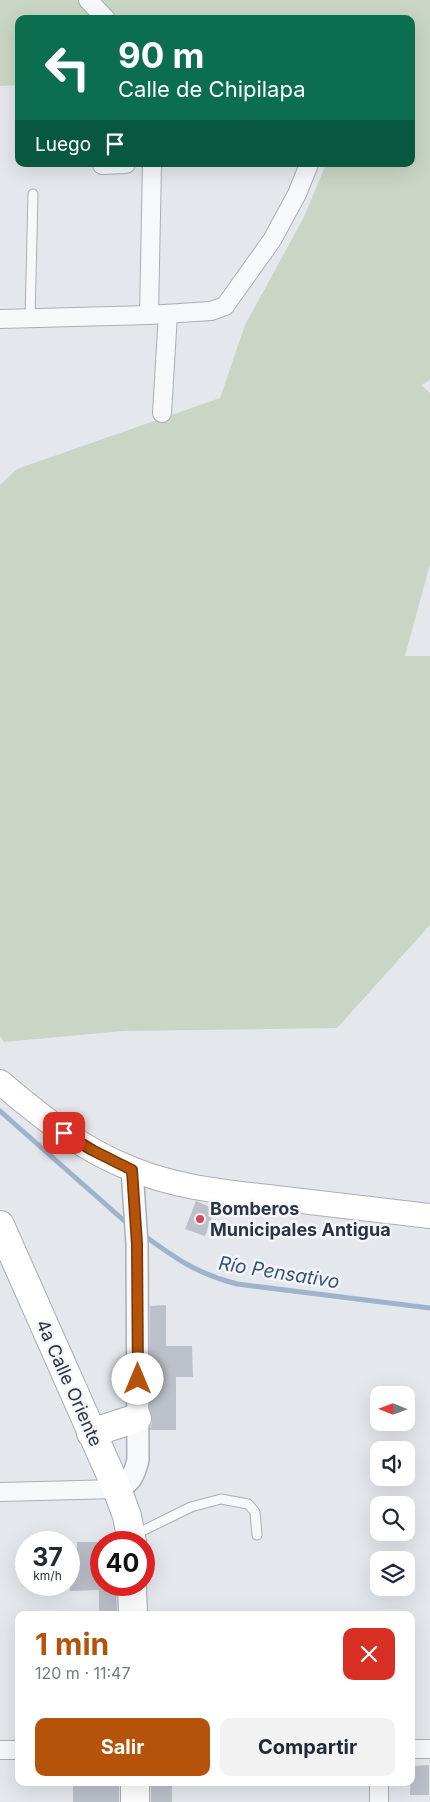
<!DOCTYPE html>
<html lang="es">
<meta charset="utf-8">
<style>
body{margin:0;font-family:Inter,sans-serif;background:#f2f2f3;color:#1f2937;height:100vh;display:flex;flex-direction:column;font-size:19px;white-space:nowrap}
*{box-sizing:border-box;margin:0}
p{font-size:16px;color:#747a83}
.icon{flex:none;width:28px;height:28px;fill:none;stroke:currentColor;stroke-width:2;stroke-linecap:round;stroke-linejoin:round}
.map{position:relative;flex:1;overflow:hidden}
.drawer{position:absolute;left:15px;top:1611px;width:400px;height:175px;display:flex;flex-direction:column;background:#fff;border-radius:10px;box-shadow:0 5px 20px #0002}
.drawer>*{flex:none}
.top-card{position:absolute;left:15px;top:15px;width:400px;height:152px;border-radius:10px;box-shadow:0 5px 20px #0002;background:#0b6e4f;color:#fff;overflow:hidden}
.needle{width:32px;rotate:271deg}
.buttons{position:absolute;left:370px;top:1386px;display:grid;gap:10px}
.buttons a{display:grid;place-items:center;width:45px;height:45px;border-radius:10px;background:#fff;box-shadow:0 5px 20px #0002;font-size:25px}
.speed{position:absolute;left:15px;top:1531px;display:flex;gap:10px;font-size:25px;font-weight:700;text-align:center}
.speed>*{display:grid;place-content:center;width:65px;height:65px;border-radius:50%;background:#fff;box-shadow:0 5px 20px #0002;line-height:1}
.speed small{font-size:12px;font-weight:400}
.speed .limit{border:8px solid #d22;background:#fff;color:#111}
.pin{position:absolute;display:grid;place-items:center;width:42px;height:42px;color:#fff;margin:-21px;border-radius:10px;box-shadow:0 2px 8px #0006}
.me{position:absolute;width:55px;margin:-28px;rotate:0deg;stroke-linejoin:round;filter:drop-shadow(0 0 4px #0008)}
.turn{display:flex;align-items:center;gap:18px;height:105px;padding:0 20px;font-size:22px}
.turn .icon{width:65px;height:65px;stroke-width:2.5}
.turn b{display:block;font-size:35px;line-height:42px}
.then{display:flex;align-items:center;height:48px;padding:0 20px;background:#0003;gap:10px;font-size:19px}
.round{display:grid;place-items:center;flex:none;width:52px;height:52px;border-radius:10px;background:#f2f2f3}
.summary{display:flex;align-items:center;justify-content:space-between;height:85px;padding:0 20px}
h1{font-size:30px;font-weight:700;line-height:38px;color:#b45309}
.cta{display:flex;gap:10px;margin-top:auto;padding:10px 20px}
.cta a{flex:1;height:58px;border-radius:10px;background:#b45309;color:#fff;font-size:20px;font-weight:700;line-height:58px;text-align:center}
.cta a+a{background:#f2f2f3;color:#1f2937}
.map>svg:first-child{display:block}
.green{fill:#c9d6c5}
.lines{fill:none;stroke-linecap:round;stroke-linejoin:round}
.stream{stroke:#9fb4cc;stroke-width:5}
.building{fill:#bbc0ca}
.service-casing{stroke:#a9aeb7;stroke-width:11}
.minor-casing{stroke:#a9aeb7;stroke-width:20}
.tertiary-casing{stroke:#a9aeb7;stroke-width:24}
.secondary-casing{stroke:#a9aeb7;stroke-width:26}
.primary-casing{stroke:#a3abb8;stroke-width:30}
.service{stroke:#f7f8fa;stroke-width:9}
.minor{stroke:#f7f8fa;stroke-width:18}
.tertiary{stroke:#f7f8fa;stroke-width:21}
.secondary{stroke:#fff;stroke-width:24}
.primary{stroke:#fff;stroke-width:28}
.route-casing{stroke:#753606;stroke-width:12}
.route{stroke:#b45309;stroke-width:9}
.poi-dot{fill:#d1495b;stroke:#f4f6f9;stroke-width:2}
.labels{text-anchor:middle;stroke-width:5;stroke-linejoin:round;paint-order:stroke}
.poi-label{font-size:18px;font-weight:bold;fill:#2b3445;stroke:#f4f6f9;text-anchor:start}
.street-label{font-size:18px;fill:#2b3445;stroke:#f4f6f9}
.water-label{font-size:19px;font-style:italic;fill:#34527a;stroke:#f4f6f9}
</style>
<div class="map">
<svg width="430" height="1802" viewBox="0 0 430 1802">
<rect width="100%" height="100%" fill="#e4e7ec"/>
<polygon class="green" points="0,0 430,0 430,380 421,385 430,393 430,564 405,656 430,656 430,925 337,1028 123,1031 4,1042 0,1036 0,485 17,469 220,398 245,325 304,217 326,164 411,164 411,19 19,19 19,85 0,86"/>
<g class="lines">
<g class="stream">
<polyline points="0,1111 129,1225"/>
<path d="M142,1234C175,1258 197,1274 237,1284L430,1308"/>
</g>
</g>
<g class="building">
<polygon points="196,1201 215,1209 205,1236 185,1229"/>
<polygon points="166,1305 166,1346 192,1346 193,1377 176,1377 176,1430 150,1430 152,1421 150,1411 150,1306"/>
<polygon points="77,1542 101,1542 101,1585 116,1585 117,1615 99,1615 99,1590 70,1591 70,1561 77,1561"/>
<polygon points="429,1765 429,1795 410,1795 411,1766"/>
<rect x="73" y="1782" width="46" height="20"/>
<rect x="151" y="1782" width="21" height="20"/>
</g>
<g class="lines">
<defs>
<g id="service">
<polyline points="30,319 33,194"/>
<polyline points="134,1535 191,1507 221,1499 248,1504 255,1512 257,1535"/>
</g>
<g id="minor">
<polyline points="88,0 106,19"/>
<polyline points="102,165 126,164"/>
<polyline points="149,315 152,164"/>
<polyline points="0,319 149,315 211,311 225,306 272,240 297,194 309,164"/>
<polyline points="162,413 168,314"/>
<polyline points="0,1492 117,1489"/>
<polyline points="411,1749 430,1749"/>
<polyline points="0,1750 19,1750"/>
<polyline points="379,1782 379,1802"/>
</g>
<path id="tertiary" d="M117,1489C131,1483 134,1475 138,1460L137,1244L132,1169"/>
<path id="secondary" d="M0,1082C40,1116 82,1150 132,1169C177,1188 228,1192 276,1198C327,1204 379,1210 430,1216"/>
<g id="primary">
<polyline points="0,1225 117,1489 127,1516 132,1542"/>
<polyline points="91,1433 137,1418"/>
<polyline points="132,1585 133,1615"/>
<polyline points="135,1782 135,1802"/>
</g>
</defs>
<use href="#service" class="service-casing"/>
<use href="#minor" class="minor-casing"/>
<use href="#tertiary" class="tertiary-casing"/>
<use href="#secondary" class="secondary-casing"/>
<use href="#primary" class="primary-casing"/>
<use href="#service" class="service"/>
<use href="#minor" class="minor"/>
<use href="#tertiary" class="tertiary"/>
<use href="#secondary" class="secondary"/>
<use href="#primary" class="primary"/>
</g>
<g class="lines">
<defs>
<polyline id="route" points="64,1133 92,1150 132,1170 137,1244 138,1379"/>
</defs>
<use href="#route" class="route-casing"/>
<use href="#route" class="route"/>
</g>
<circle class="poi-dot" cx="200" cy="1219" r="5"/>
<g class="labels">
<g class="poi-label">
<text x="210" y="1215">Bomberos<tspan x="210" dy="21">Municipales Antigua</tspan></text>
</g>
<g class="street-label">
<text transform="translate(69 1383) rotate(66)" y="6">4a Calle Oriente</text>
</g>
<g class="water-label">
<text transform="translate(279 1272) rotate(9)" y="7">Río Pensativo</text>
</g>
</g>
</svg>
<div class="buttons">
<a><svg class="needle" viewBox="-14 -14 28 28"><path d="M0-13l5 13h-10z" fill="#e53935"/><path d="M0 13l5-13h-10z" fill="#747a83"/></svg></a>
<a><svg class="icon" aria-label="sound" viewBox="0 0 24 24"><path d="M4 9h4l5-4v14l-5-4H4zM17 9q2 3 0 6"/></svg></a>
<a><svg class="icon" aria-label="search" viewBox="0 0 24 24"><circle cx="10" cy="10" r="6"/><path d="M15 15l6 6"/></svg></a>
<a><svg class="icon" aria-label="layers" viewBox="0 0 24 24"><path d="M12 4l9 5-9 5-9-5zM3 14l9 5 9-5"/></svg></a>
</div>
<div class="speed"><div>37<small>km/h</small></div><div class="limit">40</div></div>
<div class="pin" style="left:64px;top:1133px;background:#d93025"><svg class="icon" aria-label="arrive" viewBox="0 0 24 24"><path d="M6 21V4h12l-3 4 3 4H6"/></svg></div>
<svg class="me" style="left:138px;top:1379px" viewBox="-20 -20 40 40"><circle r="19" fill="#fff"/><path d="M0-13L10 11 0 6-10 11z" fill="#b45309"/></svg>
<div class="top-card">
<div class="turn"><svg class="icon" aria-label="left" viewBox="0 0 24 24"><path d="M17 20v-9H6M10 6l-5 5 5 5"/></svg><div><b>90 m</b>Calle de Chipilapa</div></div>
<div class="then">Luego<svg class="icon" aria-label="arrive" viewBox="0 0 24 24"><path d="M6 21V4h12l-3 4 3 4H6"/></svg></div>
</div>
<section class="drawer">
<div class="summary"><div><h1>1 min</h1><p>120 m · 11:47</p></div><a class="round" style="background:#d93025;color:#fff"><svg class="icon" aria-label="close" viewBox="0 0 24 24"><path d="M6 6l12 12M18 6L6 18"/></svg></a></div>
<div class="cta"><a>Salir</a><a>Compartir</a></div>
</section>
</div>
